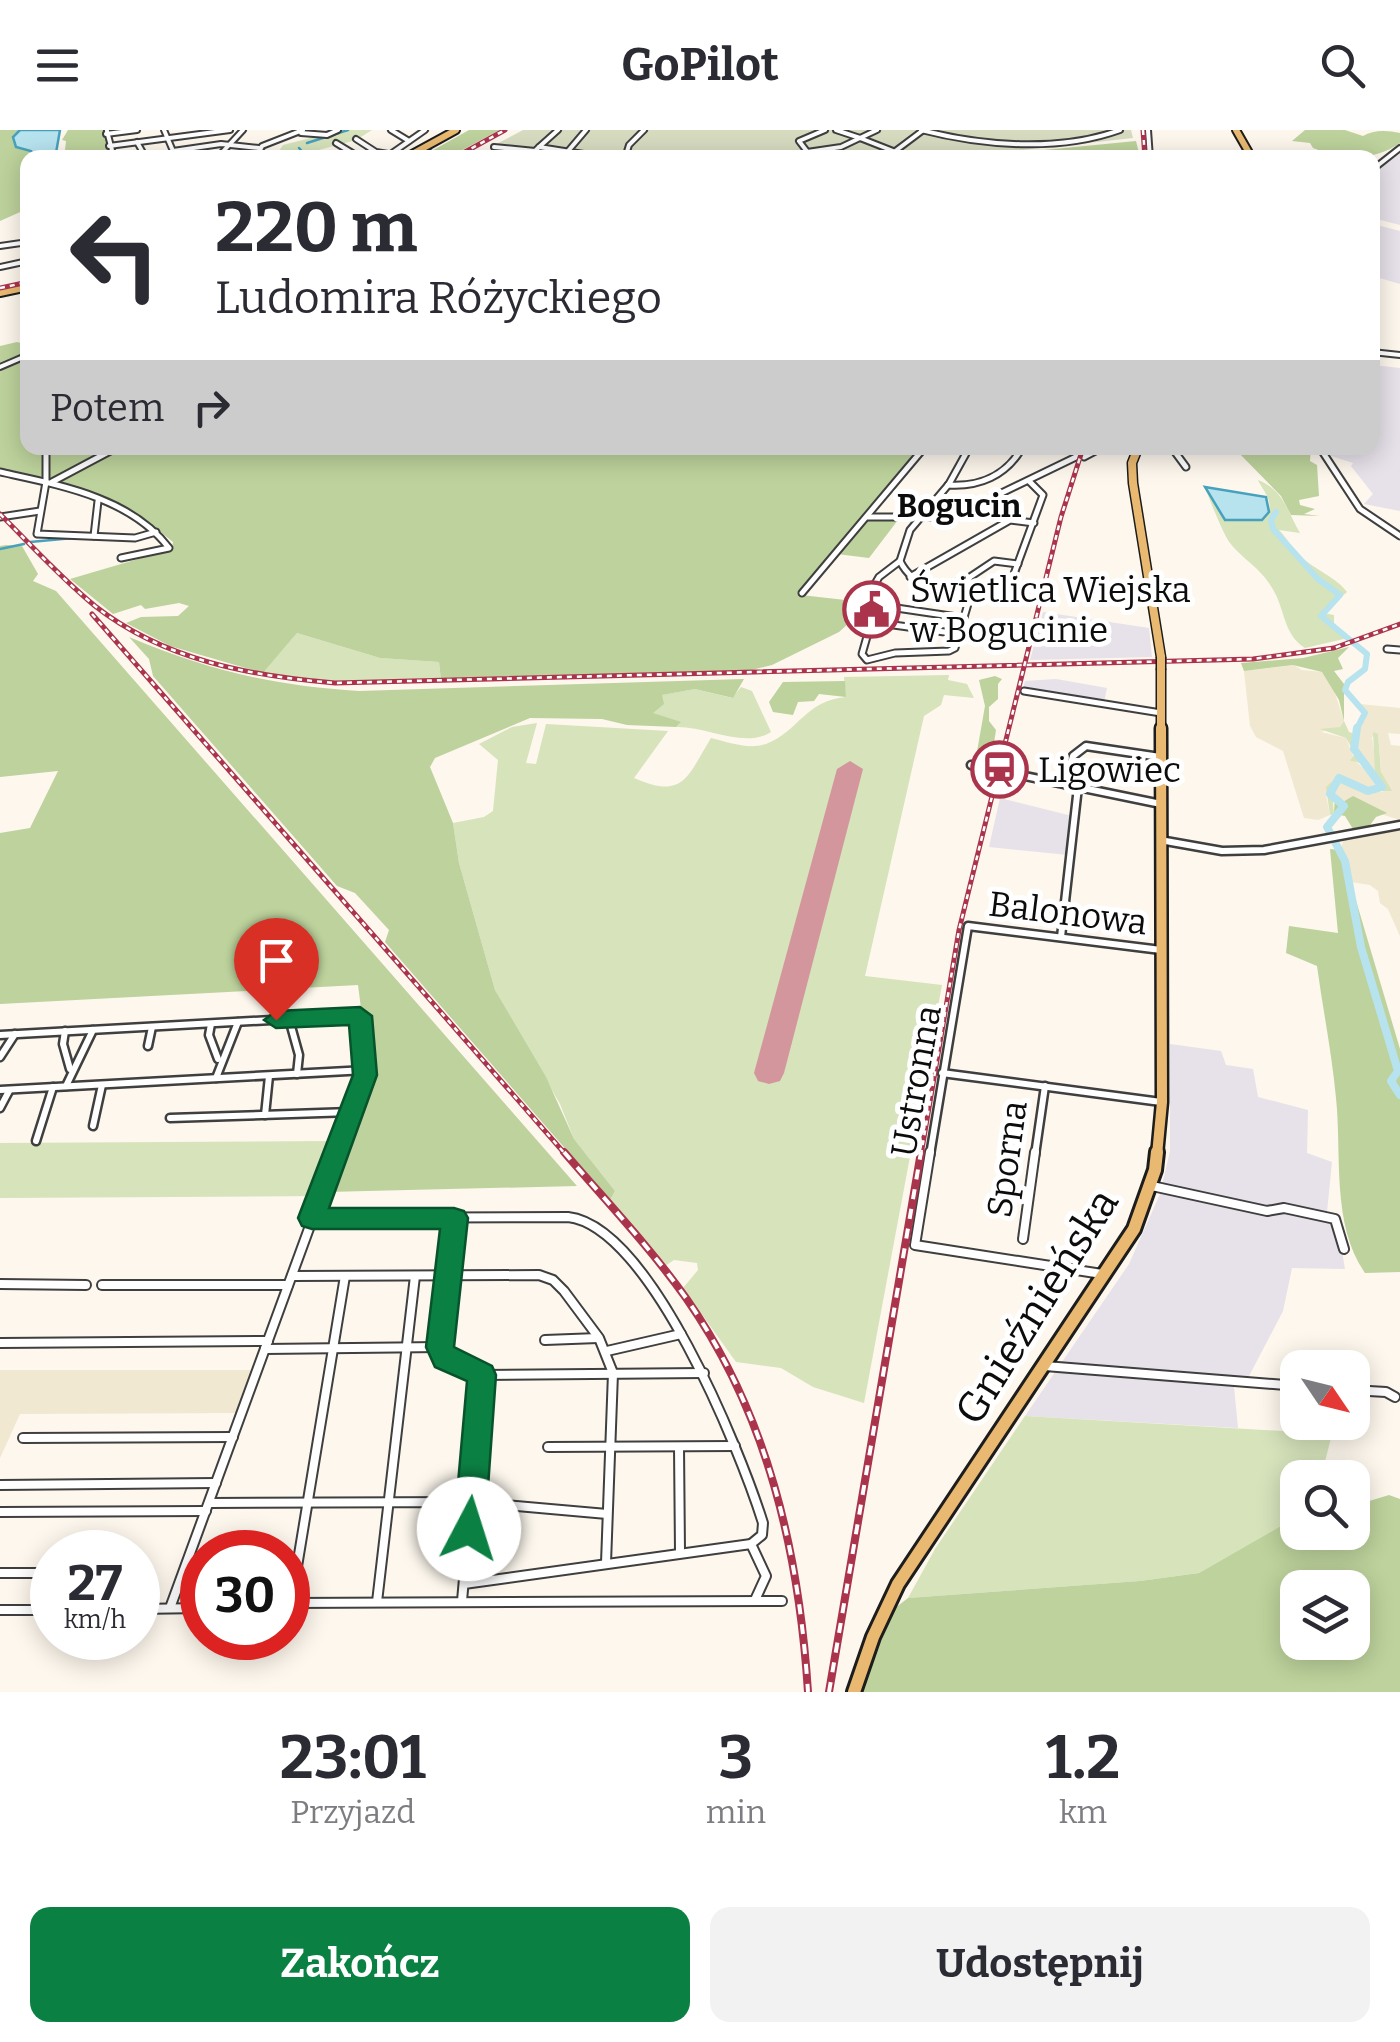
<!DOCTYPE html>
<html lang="pl">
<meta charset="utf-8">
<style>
body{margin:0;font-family:Bitter,serif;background:#f2f2f3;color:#2b2b33;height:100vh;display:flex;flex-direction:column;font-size:38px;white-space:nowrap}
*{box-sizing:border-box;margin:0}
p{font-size:32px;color:#7c7c81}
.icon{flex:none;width:55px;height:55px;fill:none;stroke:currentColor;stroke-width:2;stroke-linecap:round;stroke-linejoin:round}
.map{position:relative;height:1562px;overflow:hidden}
.drawer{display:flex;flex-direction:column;background:#fff;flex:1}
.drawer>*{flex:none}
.hud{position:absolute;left:20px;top:20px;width:1360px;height:305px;border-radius:20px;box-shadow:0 5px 25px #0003;background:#fff;color:#2b2b33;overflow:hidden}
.needle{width:65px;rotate:125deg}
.controls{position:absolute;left:1280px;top:1220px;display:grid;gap:20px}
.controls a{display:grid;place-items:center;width:90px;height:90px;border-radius:20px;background:#fff;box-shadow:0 5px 25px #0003;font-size:50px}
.speed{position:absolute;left:30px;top:1400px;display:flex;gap:20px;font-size:50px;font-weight:700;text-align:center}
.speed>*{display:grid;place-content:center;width:130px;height:130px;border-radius:50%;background:#fff;box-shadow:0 5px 25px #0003;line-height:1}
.speed small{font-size:25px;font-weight:400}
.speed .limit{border:15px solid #d22;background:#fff;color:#111}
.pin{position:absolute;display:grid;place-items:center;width:85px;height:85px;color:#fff;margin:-102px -42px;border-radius:50% 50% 50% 0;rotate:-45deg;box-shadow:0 0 10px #0007}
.pin .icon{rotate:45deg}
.me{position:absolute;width:110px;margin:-55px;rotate:5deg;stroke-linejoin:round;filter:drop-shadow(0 0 8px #0008)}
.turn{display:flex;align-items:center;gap:35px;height:210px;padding:0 30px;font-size:45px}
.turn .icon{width:130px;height:130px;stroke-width:2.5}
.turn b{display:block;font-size:70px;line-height:85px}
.then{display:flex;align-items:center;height:95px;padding:0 30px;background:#0003;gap:20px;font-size:38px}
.eta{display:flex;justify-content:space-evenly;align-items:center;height:170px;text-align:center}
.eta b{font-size:60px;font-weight:700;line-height:70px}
.button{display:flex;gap:20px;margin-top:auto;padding:20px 30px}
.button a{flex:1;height:115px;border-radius:20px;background:#0b8043;color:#fff;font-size:40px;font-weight:700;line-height:115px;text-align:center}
.button a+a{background:#f2f2f3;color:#2b2b33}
header{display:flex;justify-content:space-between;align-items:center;height:130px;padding:0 30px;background:#fff;font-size:45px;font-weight:700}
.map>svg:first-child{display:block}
.industrial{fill:#e7e1ea}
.farmland{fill:#f0e8d0}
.green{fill:#d6e3bb}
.forest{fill:#bdd29c;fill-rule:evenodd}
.cemetery{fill:#d7dcc1}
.water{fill:#b7e3ef;stroke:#47a1bd;stroke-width:2.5}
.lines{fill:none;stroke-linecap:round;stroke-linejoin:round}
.stream{stroke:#47a1bd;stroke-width:2.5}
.river-far1{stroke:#b7e3ef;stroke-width:6}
.river{stroke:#b7e3ef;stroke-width:8}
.runway{fill:#d4969d;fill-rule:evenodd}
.minor-far3-casing{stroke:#3f3f3f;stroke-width:8}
.minor-far2-casing{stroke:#3f3f3f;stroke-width:9}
.minor-far1-casing{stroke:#3f3f3f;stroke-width:11}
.minor-casing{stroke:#3f3f3f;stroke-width:12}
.major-far3-casing{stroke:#1d1d1d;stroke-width:10}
.major-far2-casing{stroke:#1d1d1d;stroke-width:11}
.major-far1-casing{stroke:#1d1d1d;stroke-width:15}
.major-casing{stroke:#1d1d1d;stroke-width:18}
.minor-far3{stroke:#fff;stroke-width:4}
.minor-far2{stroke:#fff;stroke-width:5}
.minor-far1{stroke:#fff;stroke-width:6}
.minor{stroke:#fff;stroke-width:8}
.major-far3{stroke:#e9b971;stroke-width:6}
.major-far2{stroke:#e9b971;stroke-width:8}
.major-far1{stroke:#e9b971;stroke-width:10}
.major{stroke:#e9b971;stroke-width:12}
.rail-far1-casing{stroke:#ab344d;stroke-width:5}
.rail-casing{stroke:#ab344d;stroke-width:8}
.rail-far1{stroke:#fff;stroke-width:2.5;stroke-dasharray:5;stroke-linecap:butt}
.rail{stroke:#fff;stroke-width:4;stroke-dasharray:10;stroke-linecap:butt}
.major-bridge-casing{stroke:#1d1d1d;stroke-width:11;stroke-linecap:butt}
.major-bridge{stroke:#e9b971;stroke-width:8}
.route{fill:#0b8043;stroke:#07532c;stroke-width:2.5}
.labels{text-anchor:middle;stroke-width:10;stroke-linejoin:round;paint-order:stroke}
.far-quarter-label{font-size:32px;font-weight:bold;fill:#0c0c0c;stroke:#fff}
.poi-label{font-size:35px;fill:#0c0c0c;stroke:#fff;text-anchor:start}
.street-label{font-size:35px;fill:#0c0c0c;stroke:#fff}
.near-street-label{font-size:42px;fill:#0c0c0c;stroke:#fff}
</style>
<header><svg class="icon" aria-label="menu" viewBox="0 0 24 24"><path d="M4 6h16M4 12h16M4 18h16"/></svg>GoPilot<svg class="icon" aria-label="search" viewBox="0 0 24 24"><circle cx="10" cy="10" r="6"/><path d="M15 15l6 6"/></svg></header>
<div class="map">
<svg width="1400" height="1562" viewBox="0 0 1400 1562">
<rect width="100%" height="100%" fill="#fdf7ed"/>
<g class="industrial">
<polygon points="1400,22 1400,95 1373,88 1372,45"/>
<polygon points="1373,94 1400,101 1400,154 1373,146"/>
<polygon points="1373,235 1400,238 1400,381 1364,374 1373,364 1351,336 1353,333 1331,326 1326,318 1372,318"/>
<polygon points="1043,482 1149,498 1152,527 1030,530"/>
<polygon points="1056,549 1107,558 1104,572 1023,559 1025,551"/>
<polygon points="1000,668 1072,686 1068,725 989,717"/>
<polygon points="1170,914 1221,921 1226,935 1253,939 1258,967 1308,980 1307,1023 1332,1032 1327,1082 1337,1091 1345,1139 1292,1138 1283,1181 1248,1248 1234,1257 1238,1298 1025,1286 1129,1134 1160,1064 1170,1021"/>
</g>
<g class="farmland">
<polygon points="1294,535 1302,540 1322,542 1331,551 1344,591 1340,597 1321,602 1346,608 1355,631 1379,651 1377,658 1367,658 1342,646 1326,665 1330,685 1318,690 1304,688 1283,621 1256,607 1250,596 1244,541"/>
<polygon points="1360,574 1400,578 1400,604 1388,603 1391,615 1400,616 1400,690 1342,672 1333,662 1341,650 1367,661 1383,662 1378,604 1372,607 1377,643 1367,638 1358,621 1357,598 1368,584"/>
<polygon points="1400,697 1400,806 1388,779 1380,773 1378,761 1370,755 1351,752 1341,720 1344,706"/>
<polygon points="0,1240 254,1240 237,1283 20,1284 0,1328"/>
</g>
<g class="green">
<polygon points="342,0 372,0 356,10 315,21 324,21 331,27 287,27 279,21 283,15"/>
<path d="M1258,350C1284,360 1288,383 1300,403L1279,400C1288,409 1292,419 1300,426C1314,439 1337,448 1347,462L1323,483L1334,485V497L1348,508L1305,518C1285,505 1285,484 1276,465C1262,437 1246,433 1230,413C1223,404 1209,368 1205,357C1227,388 1219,391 1261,390C1279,376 1264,363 1258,350Z"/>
<polygon points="297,503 380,528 439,532 441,550 342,552 263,543"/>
<path d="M949,545L948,550L967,554L974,568L944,565L941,575L924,586L865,846L942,855L864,1273L813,1257L781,1238L736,1232L683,1158L698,1140L697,1133L674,1130L665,1136L610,1070L615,1061L574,1009L560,974L495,860L459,733L453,693L484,687L493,681L498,630L479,614L512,597L537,593L526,633L536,634L546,594L668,601L634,648C684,670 687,647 711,608C728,612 748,620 766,614C798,602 806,570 846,567L844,547Z"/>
<path d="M741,557L752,561L771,602C744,619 707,596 676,597L680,593L652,583L663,574L661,565L695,559L732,568Z"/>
<path d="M1344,591L1349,602L1358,605V621L1375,643L1373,602L1378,604L1381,642L1392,661H1367L1341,651L1332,660L1334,684L1330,685L1326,657L1338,646L1367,658L1379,655C1377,644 1361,630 1350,631L1355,624L1346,608L1320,599L1340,597Z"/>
<polygon points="338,1011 316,1066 0,1068 0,1013"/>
<polygon points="1025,1286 1332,1304 1321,1347 1298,1348 1297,1390 1286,1393 1199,1443 1140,1451 908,1468 935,1419"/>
</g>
<g class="forest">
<polygon points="0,0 20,0 13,7 16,17 31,21 36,27 28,28 27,79 0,91"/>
<polygon points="68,0 105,0 112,27 57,25 65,20 66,11 62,10"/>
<polygon points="469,0 500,0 449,27 421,27"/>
<path d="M1305,0H1345L1363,6C1373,0 1386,0 1400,3V13C1375,31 1343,30 1313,18L1310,13L1292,11Z"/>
<polygon points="1136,11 1140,27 973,27"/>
<polygon points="17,212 27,215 28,318 43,318 42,346 38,348 0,341 0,216"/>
<polygon points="48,318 924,318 867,387 898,390 869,428 837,424 801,465 863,472 860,483 839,502 772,535 747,541 441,550 439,532 380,528 297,503 263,543 170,516 126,493 141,487 178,486 189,476 179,473 145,479 141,475 113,484 70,449 172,419 173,412 143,388 60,354 62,349 45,348"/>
<polygon points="1234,318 1311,318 1310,331 1317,335 1319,366 1299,370 1300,375 1315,379 1304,384 1320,386 1291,385 1281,366"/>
<polygon points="6,415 22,416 38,444 33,451 56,461 577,1056 326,1062 369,940 358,855 0,874 0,703 30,698 58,641 0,647 0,416"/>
<path d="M129,507C207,540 274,556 359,561L744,549L733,568L695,559L662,565L664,574L653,583L681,592L676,597L627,595L602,589L530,588L435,628L430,637L453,693L459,733L495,860L546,947L574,1009L615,1061L610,1070L385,812L389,800L355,763L337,756L153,546L149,529Z"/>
<polygon points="1349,517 1338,528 1343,539 1334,541 1344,554 1344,591 1339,570 1322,542 1293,535 1244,541 1241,533 1303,528"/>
<polygon points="995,546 1002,549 998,554 998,569 989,577 989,591 996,600 994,613 986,619 983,635 975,633 985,576 979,550"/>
<polygon points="845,551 846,567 819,564 814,571 798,572 793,585 773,582 769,572 783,552"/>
<polygon points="1335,666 1343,672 1353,666 1387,683 1376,687 1370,695 1353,699 1345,686 1334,684"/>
<path d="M1330,719L1341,720L1400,919V1142L1365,1143C1331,1094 1342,1024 1336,968C1332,924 1323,880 1317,836L1286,823L1289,796L1338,803Z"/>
<path d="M1389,1365L1400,1369V1562H861L890,1482L908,1468L1140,1451L1199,1443L1286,1393L1297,1390L1298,1402H1352L1353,1376ZM1298,1458H1352V1512H1298Z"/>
</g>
<polygon class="cemetery" points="523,0 1131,0 1133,8 949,28 561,28 549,23 491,17"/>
<g class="water">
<polygon points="20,0 60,0 56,23 66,27 36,27 31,21 16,17 13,7"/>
<polygon points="1205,357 1266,367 1269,382 1262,390 1225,390"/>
</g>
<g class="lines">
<g class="stream">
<polyline points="307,13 348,0"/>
<polyline points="299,18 308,28"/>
<polyline points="417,28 431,19"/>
<polyline points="30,412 73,408"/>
<polyline points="0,419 24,414"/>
</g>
<polyline class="river-far1" points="1276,382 1271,390 1273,399 1318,449 1340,465 1321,486 1367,524 1365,539 1348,552 1345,560 1365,583 1356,600"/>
<polyline class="river" points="1357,598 1354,619 1382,657 1368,661 1339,648 1330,664 1344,676 1327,697 1345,731 1361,817 1398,941 1391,951 1400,965"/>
<polygon class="runway" points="850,631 863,639 784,943 780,951 769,954 758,951 754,943 837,639"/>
<defs>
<g id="minor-far3">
<polyline points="164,0 176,28"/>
<polyline points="391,0 409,11"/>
<polyline points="558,0 539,17 609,28"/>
<polyline points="836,0 860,8 877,0"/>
<path d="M921,0C983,16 1059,22 1120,0"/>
<polyline points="1148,0 1150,28"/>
<polyline points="107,1 114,28"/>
<polyline points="301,3 327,5 338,0"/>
<polyline points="106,4 137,0"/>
<polyline points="356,9 376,22 388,24"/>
<polyline points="137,12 146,28"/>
<polyline points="336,13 359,27"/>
<polyline points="109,16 230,0"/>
<polyline points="494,17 535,21 539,17"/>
<polyline points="173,21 221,14 259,18"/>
<polyline points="807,22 841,17 860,8 911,28"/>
<polyline points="219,26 240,28"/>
<polyline points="563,27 586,0"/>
<polyline points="124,28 132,26"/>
<polyline points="217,28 243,0"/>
<polyline points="267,28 260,20 262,16 303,0"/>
<polyline points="385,28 425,0"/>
<polyline points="625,28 629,15 644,0"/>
<polyline points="812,28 799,11 825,0"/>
<polyline points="863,28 894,22 922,1"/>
<polyline points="1372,40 1400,18"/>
<polyline points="0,116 28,112"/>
<polyline points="0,137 28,131"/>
<polyline points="1372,222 1400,225"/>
<polyline points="0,237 28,225"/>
</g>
<g id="minor-far2">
<polyline points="46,318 46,352 37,404 135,408 156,402"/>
<polyline points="1172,318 1186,337"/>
<polyline points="1320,318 1360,379 1400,406"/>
<polyline points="1084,327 1101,318"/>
<path d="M0,342C59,355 130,367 169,418L121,428"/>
<polyline points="52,352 116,318"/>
<path d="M948,355C979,357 1006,346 1022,318"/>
<polyline points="0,387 40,381"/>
<polyline points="868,387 952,387 1078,326"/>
<polyline points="94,406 98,371"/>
<path d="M900,431C917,467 968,464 1004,471L1043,365L1029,351"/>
<polyline points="910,447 1010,390 1034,393"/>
<polyline points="802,463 924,318"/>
<polyline points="960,465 970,447 994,431 1018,434"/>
<polyline points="861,478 879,447 900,431 910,400 949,354 969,318"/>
<polyline points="879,493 868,503 862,524 867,530 895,523 949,521 955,518 970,467"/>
<polyline points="959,504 879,493 883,476 964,488"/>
<polyline points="1387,519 1400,520"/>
<polyline points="1024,561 1161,583"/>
</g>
<g id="minor-far1">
<polyline points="971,635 1161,674"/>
<polyline points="1065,654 1073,626 1086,616 1160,627"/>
<polyline points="1160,710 1222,721 1264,720 1400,695"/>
<polyline points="1061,807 1078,657"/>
<polyline points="289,889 299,925 297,944"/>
<polyline points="211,894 209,905 218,929"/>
<polyline points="65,901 63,914 70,939"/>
<polyline points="0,905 360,885 365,945 336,1025"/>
<polyline points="148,916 152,897"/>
<polyline points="0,927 15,904"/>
<polyline points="942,943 1161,972"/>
<polyline points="216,948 238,892"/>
<polyline points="66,956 93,900"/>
<polyline points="0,960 366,940"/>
<polyline points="0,978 9,961"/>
<polyline points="265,985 269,946"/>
<polyline points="170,988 351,982"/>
<polyline points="93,996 102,955"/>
<polyline points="36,1011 53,957"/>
<polyline points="930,1025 968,796 1161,820"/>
<polyline points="1035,1025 1045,956"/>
</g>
<g id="minor">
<polyline points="930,1022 915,1115 1102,1144"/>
<polyline points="1152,1056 1267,1081 1284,1078 1335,1089 1344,1119"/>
<path d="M311,1088L568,1087C650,1096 740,1320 763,1393L762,1405L751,1414L766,1446L755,1470"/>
<polyline points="454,1088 440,1217 445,1228 482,1245 704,1243"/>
<polyline points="1023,1109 1035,1022"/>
<polyline points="292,1146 539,1145 553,1150 564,1161 599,1208 613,1243 606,1433"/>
<polyline points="0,1154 86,1155"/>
<polyline points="102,1155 288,1155"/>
<polyline points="545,1210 598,1208"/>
<polyline points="0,1213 268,1211"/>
<polyline points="265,1219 440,1217"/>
<polyline points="607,1221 681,1204"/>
<polyline points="1045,1236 1298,1256"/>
<polyline points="1352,1260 1386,1262 1395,1267"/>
<polyline points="23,1308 233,1307"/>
<polyline points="548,1317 735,1316"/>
<polyline points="679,1317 680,1422"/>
<polyline points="0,1355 216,1353"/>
<polyline points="209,1373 472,1372 607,1384"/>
<polyline points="0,1382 206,1381"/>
<polyline points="138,1442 147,1446 140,1479"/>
<polyline points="0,1443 52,1443"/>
<polyline points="464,1454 751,1414"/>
<polyline points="462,1471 482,1245"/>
<polyline points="377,1472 415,1146"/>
<polyline points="288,1473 782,1471"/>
<polyline points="291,1473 345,1146"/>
<polyline points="170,1478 337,1022"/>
<polyline points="138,1479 202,1478"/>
<polyline points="0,1480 52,1480"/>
</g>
<g id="major-far3">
<polyline points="1236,0 1252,28"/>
<polyline points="405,28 456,0"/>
<polyline points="0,163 28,157"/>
</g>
<g id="major-far2">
<polyline points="1138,318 1132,333 1133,353 1161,527"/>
<polyline points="1161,540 1161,600"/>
</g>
<polyline id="major-far1" points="1157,1025 1162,972 1161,598"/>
<polyline id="major" points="854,1562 873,1507 898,1454 1134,1099 1155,1040 1157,1022"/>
</defs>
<use href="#minor-far3" class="minor-far3-casing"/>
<use href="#minor-far2" class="minor-far2-casing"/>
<use href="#minor-far1" class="minor-far1-casing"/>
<use href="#minor" class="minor-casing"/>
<use href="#major-far3" class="major-far3-casing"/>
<use href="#major-far2" class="major-far2-casing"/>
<use href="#major-far1" class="major-far1-casing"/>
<use href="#major" class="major-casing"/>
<use href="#minor-far3" class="minor-far3"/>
<use href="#minor-far2" class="minor-far2"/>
<use href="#minor-far1" class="minor-far1"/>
<use href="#minor" class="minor"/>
<use href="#major-far3" class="major-far3"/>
<use href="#major-far2" class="major-far2"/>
<use href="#major-far1" class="major-far1"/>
<use href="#major" class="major"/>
<defs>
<g id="rail-far1">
<polyline points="1143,0 1145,28"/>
<polyline points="454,28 505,0"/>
<polyline points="0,158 28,152"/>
<path d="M0,384C31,415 61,448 95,476C164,530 250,546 335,553L1253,529L1334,518L1400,494"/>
<polyline points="92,484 566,1025"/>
<polyline points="921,1025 959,800 1061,387 1083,318"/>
</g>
<g id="rail">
<path d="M564,1022C605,1070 649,1116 686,1168C768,1285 799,1422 808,1562"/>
<polyline points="829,1562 921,1022"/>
</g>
</defs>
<use href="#rail-far1" class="rail-far1-casing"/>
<use href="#rail" class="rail-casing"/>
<use href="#rail-far1" class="rail-far1"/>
<use href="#rail" class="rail"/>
<defs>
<polyline id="major-bridge" points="1161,527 1161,540"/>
</defs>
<use href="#major-bridge" class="major-bridge-casing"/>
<use href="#major-bridge" class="major-bridge"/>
</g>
<polygon class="route" points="360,877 372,886 377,945 329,1078 454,1078 464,1081 468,1088 454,1217 492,1236 496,1245 485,1399 480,1409 469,1413 458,1409 454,1399 467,1251 435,1237 426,1217 440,1099 312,1099 302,1096 298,1088 353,945 349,895 276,898 264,890 276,881"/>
<defs>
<symbol id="civic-ring" viewBox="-11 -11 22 22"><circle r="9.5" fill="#fff" stroke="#ab344d" stroke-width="1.5"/><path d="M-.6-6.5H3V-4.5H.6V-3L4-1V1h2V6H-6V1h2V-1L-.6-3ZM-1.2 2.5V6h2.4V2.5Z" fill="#ab344d"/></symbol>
<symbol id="station-ring" viewBox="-11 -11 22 22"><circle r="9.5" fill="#fff" stroke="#ab344d" stroke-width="1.5"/><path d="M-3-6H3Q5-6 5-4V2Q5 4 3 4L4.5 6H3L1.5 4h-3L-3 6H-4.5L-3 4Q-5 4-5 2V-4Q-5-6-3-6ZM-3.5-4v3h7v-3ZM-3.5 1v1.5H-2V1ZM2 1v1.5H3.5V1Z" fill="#ab344d"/></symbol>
</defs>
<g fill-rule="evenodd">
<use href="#civic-ring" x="840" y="448" width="63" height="63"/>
<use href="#station-ring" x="968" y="608" width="63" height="63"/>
</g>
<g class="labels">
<g class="far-quarter-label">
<text x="959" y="387">Bogucin</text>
</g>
<g class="poi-label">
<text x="910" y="472">Świetlica Wiejska<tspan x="910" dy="40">w Bogucinie</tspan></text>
<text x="1038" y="652">Ligowiec</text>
</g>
<g class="street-label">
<text transform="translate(1068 783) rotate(7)" y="12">Balonowa</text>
<text transform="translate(916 951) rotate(-80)" y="12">Ustronna</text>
<text transform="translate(1007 1029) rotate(-82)" y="12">Sporna</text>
</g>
<g class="near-street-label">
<text transform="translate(1036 1176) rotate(-58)" y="15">Gnieźnieńska</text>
</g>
</g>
</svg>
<div class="controls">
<a><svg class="needle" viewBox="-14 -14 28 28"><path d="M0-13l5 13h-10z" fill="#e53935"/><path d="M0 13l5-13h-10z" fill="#7c7c81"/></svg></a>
<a><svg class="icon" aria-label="search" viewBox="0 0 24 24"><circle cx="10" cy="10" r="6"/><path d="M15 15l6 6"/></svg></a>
<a><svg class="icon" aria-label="layers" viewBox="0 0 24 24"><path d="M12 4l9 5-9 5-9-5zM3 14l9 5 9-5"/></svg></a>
</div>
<div class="speed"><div>27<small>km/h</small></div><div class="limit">30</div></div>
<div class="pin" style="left:276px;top:890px;background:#d93025"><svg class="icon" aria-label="arrive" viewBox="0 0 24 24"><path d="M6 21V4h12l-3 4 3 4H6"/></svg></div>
<svg class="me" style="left:469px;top:1399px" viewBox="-20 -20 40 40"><circle r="19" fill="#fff"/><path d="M0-13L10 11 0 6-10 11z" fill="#0b8043"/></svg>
<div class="hud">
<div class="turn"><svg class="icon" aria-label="left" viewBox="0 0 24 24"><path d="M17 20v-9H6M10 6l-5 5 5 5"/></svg><div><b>220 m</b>Ludomira Różyckiego</div></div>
<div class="then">Potem<svg class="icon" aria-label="right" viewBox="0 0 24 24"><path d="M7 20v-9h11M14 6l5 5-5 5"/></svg></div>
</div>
</div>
<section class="drawer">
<div class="eta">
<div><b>23:01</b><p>Przyjazd</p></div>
<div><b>3</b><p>min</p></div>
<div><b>1.2</b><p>km</p></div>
</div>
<div class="button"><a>Zakończ</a><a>Udostępnij</a></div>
</section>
